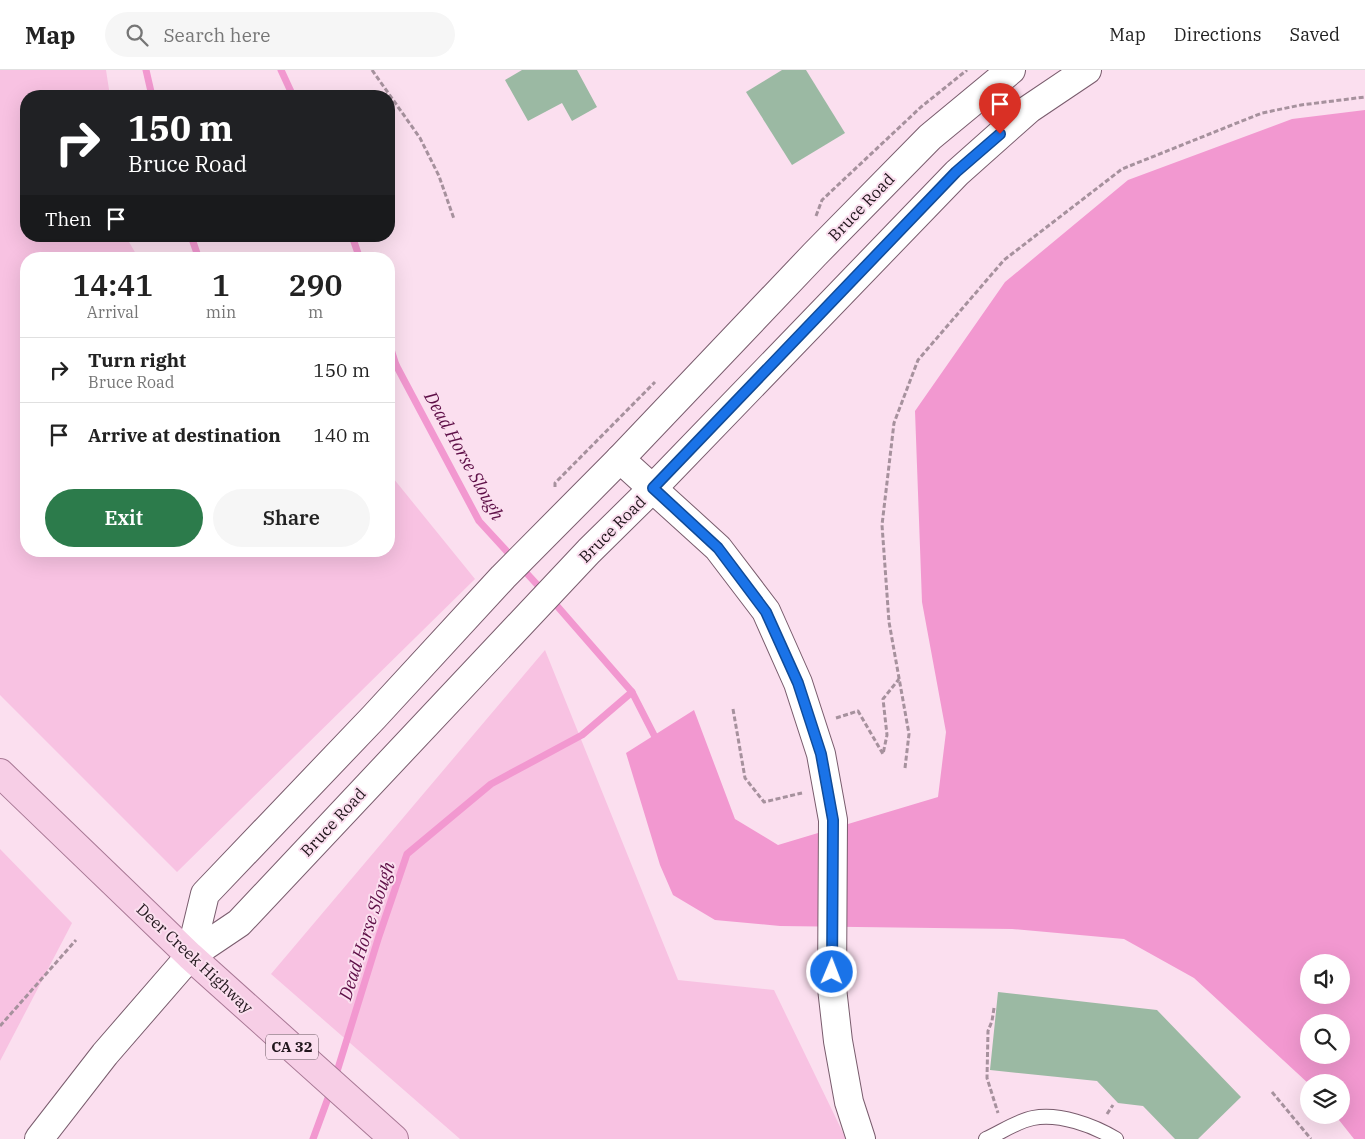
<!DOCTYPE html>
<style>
body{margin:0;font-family:"IBM Plex Serif",serif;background:#f6f6f6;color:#222;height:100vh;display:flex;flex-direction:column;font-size:19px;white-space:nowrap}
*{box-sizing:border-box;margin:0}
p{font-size:16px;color:#767676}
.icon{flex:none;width:28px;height:28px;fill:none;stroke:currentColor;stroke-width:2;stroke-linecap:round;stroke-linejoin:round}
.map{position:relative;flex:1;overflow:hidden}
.details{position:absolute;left:20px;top:182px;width:375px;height:305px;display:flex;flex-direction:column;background:#fff;border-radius:20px;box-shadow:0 5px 20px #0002}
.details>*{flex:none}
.banner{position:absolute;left:20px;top:20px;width:375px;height:152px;border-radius:20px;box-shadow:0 5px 20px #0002;background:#202124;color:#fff;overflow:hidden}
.tools{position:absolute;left:1300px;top:884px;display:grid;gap:10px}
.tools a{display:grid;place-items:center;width:50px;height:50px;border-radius:50%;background:#fff;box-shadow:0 5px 20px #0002;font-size:25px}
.pin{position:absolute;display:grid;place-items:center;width:42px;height:42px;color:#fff;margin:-51px -21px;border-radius:50% 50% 50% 0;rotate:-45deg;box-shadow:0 0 5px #0007}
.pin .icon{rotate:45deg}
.me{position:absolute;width:55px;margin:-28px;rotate:1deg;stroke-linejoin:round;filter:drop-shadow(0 0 4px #0008)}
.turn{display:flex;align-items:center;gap:18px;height:105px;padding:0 25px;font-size:22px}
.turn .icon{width:65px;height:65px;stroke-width:2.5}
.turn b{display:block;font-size:35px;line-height:42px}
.then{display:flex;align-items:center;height:48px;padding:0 25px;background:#0003;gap:10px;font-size:19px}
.eta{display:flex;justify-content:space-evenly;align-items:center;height:85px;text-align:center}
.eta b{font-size:30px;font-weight:600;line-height:35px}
.cta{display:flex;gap:10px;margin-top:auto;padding:10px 25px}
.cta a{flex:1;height:58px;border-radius:30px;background:#2c7b4b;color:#fff;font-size:20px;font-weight:600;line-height:58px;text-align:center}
.cta a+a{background:#f6f6f6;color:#222}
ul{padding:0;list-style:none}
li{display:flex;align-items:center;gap:15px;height:65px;padding:0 25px;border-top:1px solid #e0e0e0}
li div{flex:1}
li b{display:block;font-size:19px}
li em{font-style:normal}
header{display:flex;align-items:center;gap:30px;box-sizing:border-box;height:70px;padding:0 25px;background:#fff;border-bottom:1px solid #e0e0e0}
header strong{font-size:24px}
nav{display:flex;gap:28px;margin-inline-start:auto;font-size:18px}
.search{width:350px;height:45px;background:#f6f6f6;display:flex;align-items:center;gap:12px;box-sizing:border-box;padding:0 18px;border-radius:28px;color:#767676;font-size:19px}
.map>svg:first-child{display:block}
.green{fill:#f8c2e2}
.water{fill:#f298d0;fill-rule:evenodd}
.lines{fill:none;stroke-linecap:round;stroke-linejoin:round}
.stream{stroke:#f298d0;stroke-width:7}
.building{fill:#9bb9a3}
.service-casing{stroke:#795c6d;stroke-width:16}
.minor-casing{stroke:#795c6d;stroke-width:30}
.tertiary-casing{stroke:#795c6d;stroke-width:30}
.secondary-casing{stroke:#795c6d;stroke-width:30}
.primary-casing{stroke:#a87895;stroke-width:30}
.path{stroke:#a6919d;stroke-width:3;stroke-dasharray:5 2.5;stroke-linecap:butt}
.service{stroke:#fff;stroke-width:14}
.minor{stroke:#fff;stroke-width:28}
.tertiary{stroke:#fff;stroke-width:28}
.secondary{stroke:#fff;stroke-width:28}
.primary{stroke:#f7cee6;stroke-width:28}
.route-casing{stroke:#114b97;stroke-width:12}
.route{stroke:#1a73e8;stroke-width:9}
.labels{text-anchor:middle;stroke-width:4;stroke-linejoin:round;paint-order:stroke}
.shield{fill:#fbdfef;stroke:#62525b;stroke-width:1}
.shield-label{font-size:15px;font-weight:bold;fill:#20151b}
.street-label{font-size:16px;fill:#20151b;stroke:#fbdfef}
.water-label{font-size:18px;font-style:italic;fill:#5e0f47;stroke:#fbdfef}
</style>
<header>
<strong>Map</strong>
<div class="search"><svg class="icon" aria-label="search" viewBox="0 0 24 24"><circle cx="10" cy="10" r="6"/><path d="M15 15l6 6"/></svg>Search here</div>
<nav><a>Map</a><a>Directions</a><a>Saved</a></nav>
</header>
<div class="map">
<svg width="1365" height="1069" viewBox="0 0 1365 1069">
<rect width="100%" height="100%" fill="#fbdfef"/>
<g class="green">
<polygon points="0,0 106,0 110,26 26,26 26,166 128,166 129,172 139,189 26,189 26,481 389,481 389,403 475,509 177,802 0,625"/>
<polygon points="545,580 678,910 774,920 846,1069 460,1069 271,904"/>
<polygon points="0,779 72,853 0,991"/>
</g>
<path class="water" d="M1365,40V1069H1354L1335,1045H1341V1012L1309,1014L1194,908L1124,869L1012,859L780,856L715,850L673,825L660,795L626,683L694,640L735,749L778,775L938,727L946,662L922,532L915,341L1005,212L1128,110L1292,49ZM1309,892H1341V925H1309ZM1309,952H1341V985H1309Z"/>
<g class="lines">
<g class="stream">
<polyline points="146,0 152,26"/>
<polyline points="281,0 293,26"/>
<polyline points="191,166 199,189"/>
<polyline points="352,166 360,189"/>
<polyline points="389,273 396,295"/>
<polyline points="389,291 396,295 479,451 513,488"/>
<polyline points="520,496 543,521"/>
<polyline points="551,529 632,622 654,665"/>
<polyline points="335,1008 379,866 407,784 491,714 582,665 632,622"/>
<polyline points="313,1069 331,1020"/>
</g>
</g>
<g class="building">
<polygon points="522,0 577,0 597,37 572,51 562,33 528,51 505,10"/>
<polygon points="782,0 806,0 845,63 792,95 746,22"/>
<polygon points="998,922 1157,940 1241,1027 1198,1069 1175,1069 1143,1036 1118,1033 1097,1011 990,1000"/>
</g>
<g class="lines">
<defs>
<path id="service" d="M986,1069C1000,1063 1017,1051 1033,1048C1059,1043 1093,1055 1116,1069"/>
<polyline id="minor" points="620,389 718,478 766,541 798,613 821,684 833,750 832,918 838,971 849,1032 861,1069"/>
<polyline id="tertiary" points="39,1069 105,984 190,886"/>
<g id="secondary">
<polyline points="190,886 239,853 589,481 653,418 957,103 1029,39 1087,0"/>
<polyline points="190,886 205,824 374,647 503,507 620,389 815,184 930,67 1011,0"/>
</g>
<polyline id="primary" points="0,703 190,886 394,1069"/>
</defs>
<use href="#service" class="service-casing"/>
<use href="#minor" class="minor-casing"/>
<use href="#tertiary" class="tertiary-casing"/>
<use href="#secondary" class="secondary-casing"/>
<use href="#primary" class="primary-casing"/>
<g class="path">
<polyline points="372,0 420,68 439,106 454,149"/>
<polyline points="816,146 822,130 921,37 967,0"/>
<polyline points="555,417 555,413 655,312"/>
<polyline points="733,639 745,708 764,732 802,723"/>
<polyline points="836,648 858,641 883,684 887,665 883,629 899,609"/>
<polyline points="905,698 909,664 889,552 882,455 894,353 918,290 1004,190 1122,99 1262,43 1301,35 1365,27"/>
<polyline points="994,938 992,951 988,961 987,1008 998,1043"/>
<polyline points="0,956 76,870"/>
<polyline points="1272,1022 1311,1069"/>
<polyline points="1107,1044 1113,1035"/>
</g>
<use href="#service" class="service"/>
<use href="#minor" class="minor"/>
<use href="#tertiary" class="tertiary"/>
<use href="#secondary" class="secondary"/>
<use href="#primary" class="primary"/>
</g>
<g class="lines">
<defs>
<polyline id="route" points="832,902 833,750 821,684 798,613 766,542 718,478 653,418 956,102 1000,64"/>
</defs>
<use href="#route" class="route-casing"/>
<use href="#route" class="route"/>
</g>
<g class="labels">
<rect class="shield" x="266" y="964.5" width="52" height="25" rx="4"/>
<g class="shield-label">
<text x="292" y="982">CA 32</text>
</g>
<g class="street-label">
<text transform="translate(861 137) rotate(-46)" y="6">Bruce Road</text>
<text transform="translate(612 459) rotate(-45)" y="6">Bruce Road</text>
<text transform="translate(333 752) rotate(-47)" y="6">Bruce Road</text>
<text transform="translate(195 888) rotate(43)" y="6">Deer Creek Highway</text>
</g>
<g class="water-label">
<text transform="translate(464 386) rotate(61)" y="6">Dead Horse Slough</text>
<text transform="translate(367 861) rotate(-72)" y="6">Dead Horse Slough</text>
</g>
</g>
</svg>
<div class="tools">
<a><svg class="icon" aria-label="sound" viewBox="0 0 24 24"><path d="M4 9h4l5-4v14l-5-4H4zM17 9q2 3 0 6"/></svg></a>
<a><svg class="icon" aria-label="search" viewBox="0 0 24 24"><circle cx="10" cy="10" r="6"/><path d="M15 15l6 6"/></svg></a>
<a><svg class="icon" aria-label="layers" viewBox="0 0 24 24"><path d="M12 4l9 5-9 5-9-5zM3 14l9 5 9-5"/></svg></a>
</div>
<div class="pin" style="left:1000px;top:64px;background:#d93025"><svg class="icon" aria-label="arrive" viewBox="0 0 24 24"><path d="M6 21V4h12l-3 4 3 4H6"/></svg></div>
<svg class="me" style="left:832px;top:902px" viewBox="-20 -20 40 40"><circle r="17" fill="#1a73e8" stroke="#fff" stroke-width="3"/><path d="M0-11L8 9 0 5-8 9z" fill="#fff"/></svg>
<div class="banner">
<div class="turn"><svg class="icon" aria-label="right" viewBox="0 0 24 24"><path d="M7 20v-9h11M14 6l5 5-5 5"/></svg><div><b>150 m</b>Bruce Road</div></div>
<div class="then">Then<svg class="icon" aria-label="arrive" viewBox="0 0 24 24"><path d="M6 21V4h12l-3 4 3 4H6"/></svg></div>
</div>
<section class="details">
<div class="eta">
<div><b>14:41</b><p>Arrival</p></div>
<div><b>1</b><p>min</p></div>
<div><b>290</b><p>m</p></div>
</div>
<ul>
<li><svg class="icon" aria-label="right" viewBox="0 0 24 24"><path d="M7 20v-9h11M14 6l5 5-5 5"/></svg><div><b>Turn right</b><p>Bruce Road</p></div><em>150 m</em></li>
<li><svg class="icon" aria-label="arrive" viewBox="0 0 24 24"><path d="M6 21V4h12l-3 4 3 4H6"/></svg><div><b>Arrive at destination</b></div><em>140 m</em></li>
</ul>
<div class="cta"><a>Exit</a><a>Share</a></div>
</section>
</div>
